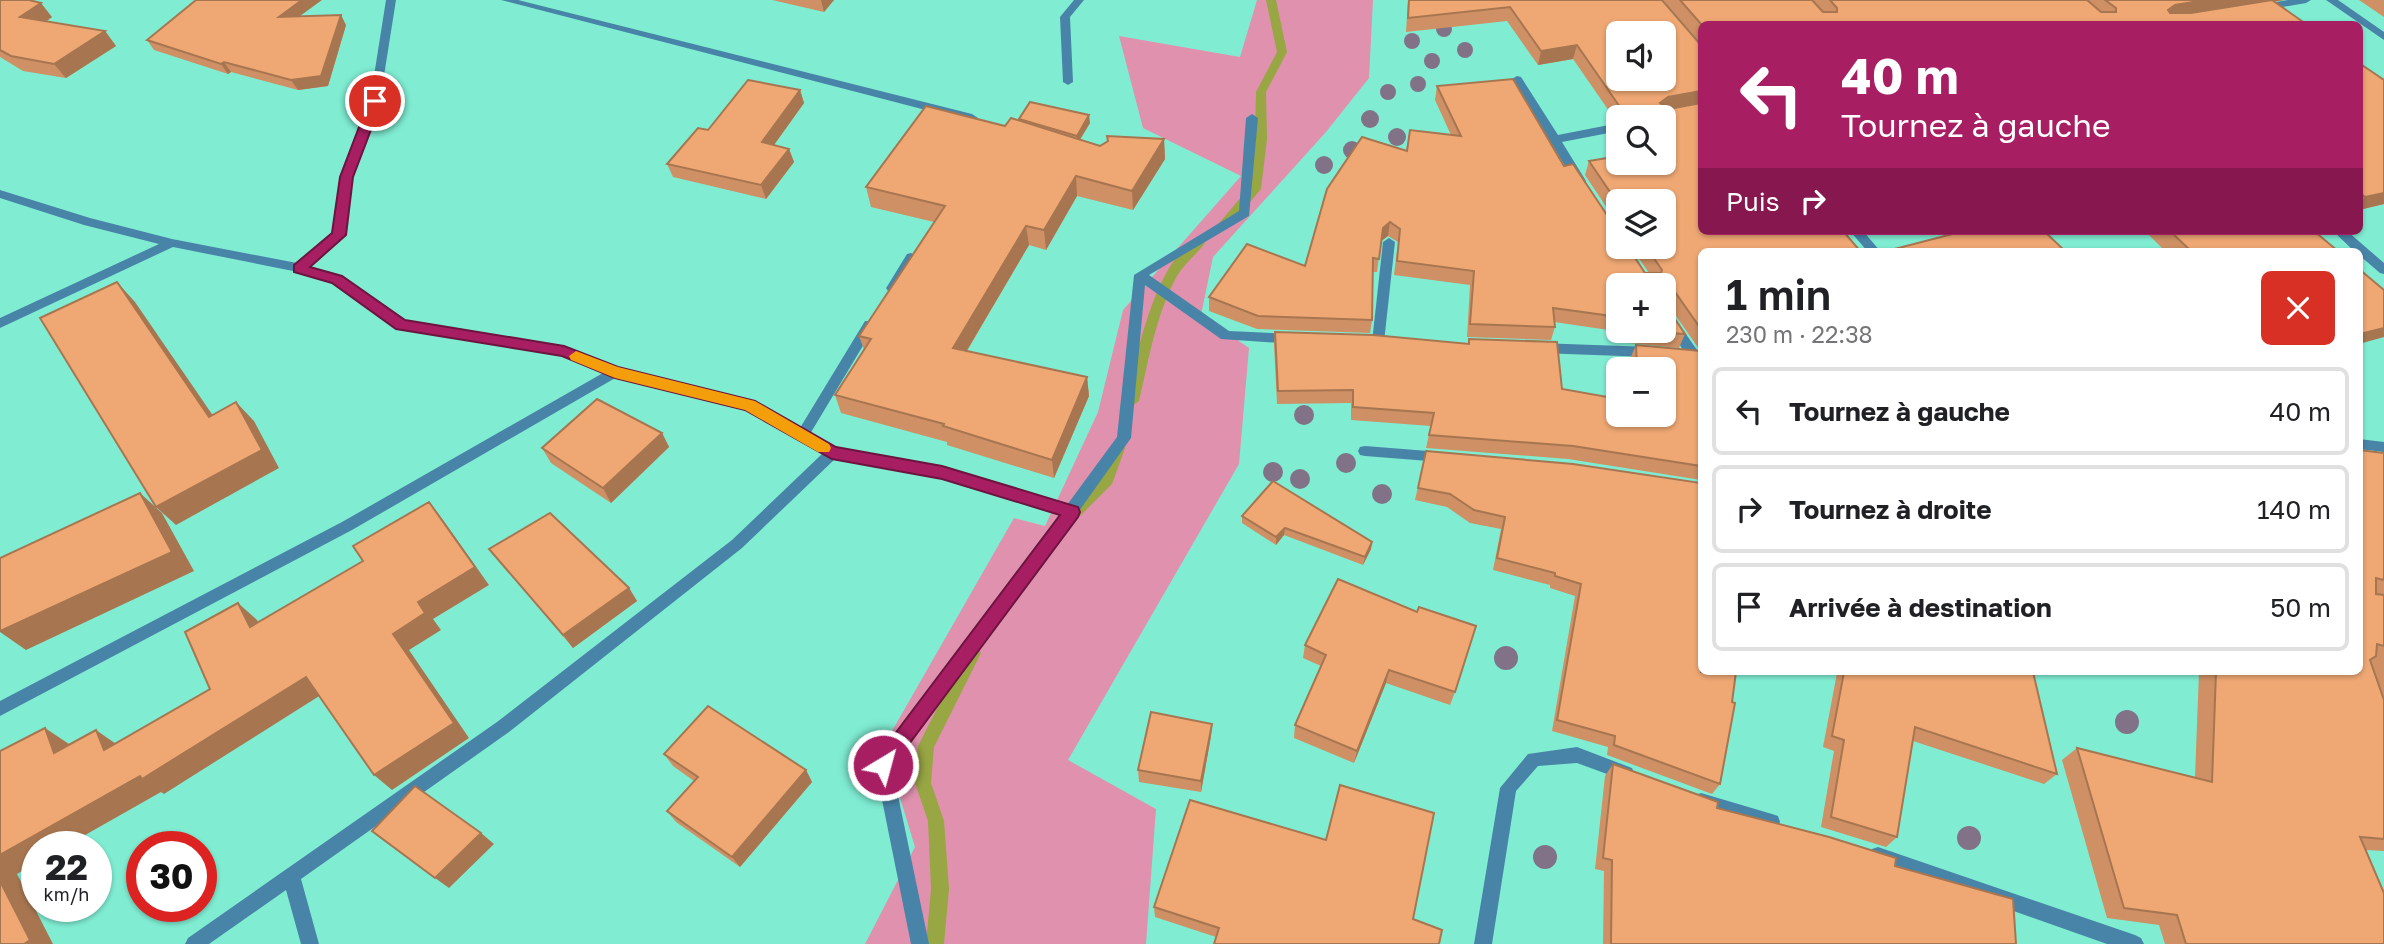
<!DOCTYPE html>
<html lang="fr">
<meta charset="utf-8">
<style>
body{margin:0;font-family:"Golos Text",sans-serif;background:#f2f2f2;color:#202124;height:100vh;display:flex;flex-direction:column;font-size:26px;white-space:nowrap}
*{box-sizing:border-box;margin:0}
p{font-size:23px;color:#757577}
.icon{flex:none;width:38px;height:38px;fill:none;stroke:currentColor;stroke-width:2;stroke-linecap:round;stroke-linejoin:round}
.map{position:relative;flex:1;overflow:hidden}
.sheet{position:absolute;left:1698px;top:248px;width:665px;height:427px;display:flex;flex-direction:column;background:#fff;border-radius:10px;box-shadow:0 2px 5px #0004}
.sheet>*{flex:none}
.top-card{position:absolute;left:1698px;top:21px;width:665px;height:214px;border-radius:10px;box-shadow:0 2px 5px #0004;background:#a81e63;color:#fff;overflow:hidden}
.buttons{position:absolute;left:1606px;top:21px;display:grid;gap:14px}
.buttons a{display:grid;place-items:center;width:70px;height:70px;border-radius:10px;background:#fff;box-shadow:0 2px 5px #0004;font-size:35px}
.speed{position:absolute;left:21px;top:831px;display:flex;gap:14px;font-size:35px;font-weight:700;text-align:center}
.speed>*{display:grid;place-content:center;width:91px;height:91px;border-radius:50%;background:#fff;box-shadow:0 2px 5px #0004;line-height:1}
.speed small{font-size:18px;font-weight:400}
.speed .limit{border:10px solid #d22;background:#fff;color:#111}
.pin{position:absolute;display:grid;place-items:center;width:60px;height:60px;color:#fff;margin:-30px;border:4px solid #fff;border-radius:50%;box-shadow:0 2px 7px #0007}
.me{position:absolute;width:77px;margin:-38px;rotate:37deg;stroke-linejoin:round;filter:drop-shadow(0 0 5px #0008)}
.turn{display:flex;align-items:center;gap:24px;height:147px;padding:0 28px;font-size:32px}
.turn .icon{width:91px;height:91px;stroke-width:2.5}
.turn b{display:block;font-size:49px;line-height:60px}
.then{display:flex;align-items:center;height:66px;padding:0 28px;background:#0003;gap:14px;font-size:26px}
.round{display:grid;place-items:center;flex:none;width:74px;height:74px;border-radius:10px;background:#f2f2f2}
.head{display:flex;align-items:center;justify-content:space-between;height:119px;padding:0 28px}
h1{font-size:42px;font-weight:600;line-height:52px}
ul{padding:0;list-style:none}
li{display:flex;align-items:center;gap:21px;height:88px;margin:0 14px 10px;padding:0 14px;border:4px solid #e0e0e0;border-radius:10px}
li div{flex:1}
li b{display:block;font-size:26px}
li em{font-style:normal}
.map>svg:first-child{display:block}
.green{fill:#e091ae}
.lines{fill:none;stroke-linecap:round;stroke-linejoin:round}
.stream{fill:#98a643;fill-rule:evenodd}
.street{fill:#4884a8;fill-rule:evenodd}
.tree{fill:#817288}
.wall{fill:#ce9064;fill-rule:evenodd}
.shaded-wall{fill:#a77651}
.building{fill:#efa874;stroke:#a77651;stroke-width:2;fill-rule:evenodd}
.route{fill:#a81e63;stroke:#6d1440;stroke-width:2}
.slow{fill:#f59e0b}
</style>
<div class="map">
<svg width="2384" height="944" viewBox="0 0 2384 944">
<rect width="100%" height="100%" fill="#80edd3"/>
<polygon class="green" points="1257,0 1373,0 1369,78 1326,132 1213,257 1201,315 1249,348 1239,464 1068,760 1156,809 1146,944 865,944 915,847 884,745 1014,518 1045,526 1098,412 1123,310 1241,176 1143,128 1119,36 1240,57"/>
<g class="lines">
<g class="stream">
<polygon points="1266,0 1276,0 1287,52 1266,92 1267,139 1261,189 1228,228 1224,229 1218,225 1220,222 1249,188 1255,139 1256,92 1277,52"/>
<path d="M1199,239L1205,243C1196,255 1185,263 1177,276C1156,314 1149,359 1139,401L1132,406L1127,405L1125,401C1136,360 1156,255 1199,239Z"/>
<polygon points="1118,443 1123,444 1125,448 1112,484 1079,517 1069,517 1067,513 1069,509 1101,477 1111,448 1113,444"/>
<polygon points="973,646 978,648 981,653 934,747 931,783 944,821 949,889 944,944 926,944 931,889 928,821 915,783 918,746 968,648"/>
</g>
<g class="street">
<polygon points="386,0 396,0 380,101 353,177 345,235 309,267 341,277 405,321 564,346 618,368 754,401 800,428 865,321 875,321 876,324 810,434 835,448 942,467 1067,505 1117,437 1134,275 1239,211 1246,118 1252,114 1258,118 1249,216 1149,275 1229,331 1294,334 1300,339 1294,344 1221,339 1145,285 1131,438 1079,511 1077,516 1074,517 892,767 929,944 911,944 875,765 1060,514 942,479 835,459 742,548 509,732 301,879 319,944 301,944 286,890 209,944 185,944 188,938 497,722 732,540 822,454 745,409 617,377 352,530 0,716 0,701 342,522 603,373 562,356 402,330 333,283 298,272 173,247 0,328 0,318 159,244 84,225 0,198 0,190 90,218 172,239 297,263 333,233 341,177 370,101"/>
<polygon points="501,0 518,0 972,114 978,118 972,122"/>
<polygon points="1074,0 1084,0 1070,17 1073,82 1068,85 1063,82 1060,17"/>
<polygon points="2288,0 2311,0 2306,3 2259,11 2254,8 2259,5"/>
<polygon points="2326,0 2338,0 2384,32 2384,40"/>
<polygon points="1517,76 1521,77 1558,135 1619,123 1619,131 1562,142 1586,181 1584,184 1576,184 1512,79"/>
<polygon points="1850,231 1863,231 1881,252 1868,252"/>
<polygon points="2333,231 2347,231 2384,263 2384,274 2380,273 2359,255 2359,252 2355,252"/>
<polygon points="1389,238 1395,242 1384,342 1378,347 1372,342 1383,242"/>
<polygon points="911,253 917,257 896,291 888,291 886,288 888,285 907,254"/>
<polygon points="1664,306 1668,308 1699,353 1701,356 1699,359 1689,359 1664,321"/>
<polygon points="1538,343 1651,347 1658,352 1651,357 1538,353 1532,348"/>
<polygon points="2359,439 2384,442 2384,452 2359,449"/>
<polygon points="1365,446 1441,452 1446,453 1448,457 1446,461 1441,462 1365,456 1360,455 1358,451 1360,447"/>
<polygon points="1577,747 1632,768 1634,773 1632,778 1626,781 1577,763 1538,766 1516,791 1492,944 1474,944 1500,788 1528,754"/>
<polygon points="1701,793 1772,814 1778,816 1780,822 1778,828 1772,830 1701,809 1695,807 1693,801 1695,795"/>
<polygon points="1878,847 2135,935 2141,938 2144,944 2107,944 1878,863 1872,861 1869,855 1872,849"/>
</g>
</g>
<g class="tree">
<circle cx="1444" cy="29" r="8"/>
<circle cx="1412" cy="41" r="8"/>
<circle cx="1465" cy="50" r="8"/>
<circle cx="1432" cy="61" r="8"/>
<circle cx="1418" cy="84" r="8"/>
<circle cx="1388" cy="92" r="8"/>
<circle cx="1370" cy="119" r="9"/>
<circle cx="1397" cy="137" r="9"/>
<circle cx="1352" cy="150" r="9"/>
<circle cx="1324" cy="165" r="9"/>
<circle cx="1304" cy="415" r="10"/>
<circle cx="1346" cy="463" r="10"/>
<circle cx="1273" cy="472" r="10"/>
<circle cx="1300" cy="479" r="10"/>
<circle cx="1382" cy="494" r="10"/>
<circle cx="1506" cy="658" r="12"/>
<circle cx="2127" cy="722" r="12"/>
<circle cx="1969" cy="838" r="12"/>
<circle cx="1545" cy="857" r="12"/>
</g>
<g class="wall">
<polygon points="0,0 52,17 47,21 105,31 116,46 66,78 23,71 0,57"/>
<polygon points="772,0 834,0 824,12"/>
<path d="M1408,0H1662L1701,252V350L1699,349L1669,306L1667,305V307L1685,334L1679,348L1629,343V333L1554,322L1555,327L1551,340L1467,337L1470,285L1394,275L1398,242L1388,236L1381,241L1377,272H1373L1372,320L1370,333L1257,329L1209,311V297L1305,266L1407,151L1451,135L1435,100L1437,86L1564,166L1645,273H1649L1631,247H1664L1619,201V226L1585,175L1589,161L1664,163V117H1619V121H1616L1573,59L1538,65L1507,21L1406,32ZM1619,285L1664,331H1619Z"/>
<polygon points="1663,0 2284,0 2274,2 2306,24 1701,24 1701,44"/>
<polygon points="2359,0 2384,0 2384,17"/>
<polygon points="300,16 346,25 328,86 298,90 231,72 228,74 154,50 147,40"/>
<polygon points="2359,63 2384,80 2384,204 2359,210"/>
<polygon points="800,90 804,103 774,145 789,149 794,162 766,199 673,177 667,164 708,130"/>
<polygon points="1019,119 1090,123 1080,140 1100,146 1164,139 1165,159 1133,210 1077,196 1046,250 1029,245 967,351 1087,377 1089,396 1054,478 947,445 947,442 841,413 835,395 864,350 859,336 934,222 871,207 866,187 1005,126 1020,121"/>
<polygon points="2145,231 2314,231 2339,252 2166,252"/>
<polygon points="1275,332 1468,344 1469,339 1562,389 1664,415 1664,369 1631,369 1630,359 1636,345 1701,351 1701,480 1568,459 1426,448 1431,426 1351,420 1351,403 1277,404 1274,345"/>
<polygon points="662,433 669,447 611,503 551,463 542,448"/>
<polygon points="1426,451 1701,483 1720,784 1712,794 1607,755 1608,747 1552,731 1575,596 1550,588 1550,585 1493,570 1501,529 1470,523 1447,507 1415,500"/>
<polygon points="2384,453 2384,851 2366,850 2384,944 2165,944 2159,925 2107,918 2062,760 2077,748 2195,777 2199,672 2359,672"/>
<polygon points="1242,516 1372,542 1371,549 1363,565 1284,535 1276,545 1242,523"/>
<polygon points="489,549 629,588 637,601 573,648"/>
<polygon points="1338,579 1455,692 1450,705 1386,683 1354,763 1294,738 1295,725 1321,666 1303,658 1305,645"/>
<polygon points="1833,672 2033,672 2057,774 2044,784 1913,741 1897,837 1886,847 1821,827 1834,751 1823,747 1837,673"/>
<polygon points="1212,724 1211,736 1201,792 1139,782 1138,770"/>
<polygon points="664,754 806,770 812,782 740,867 676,822 667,811 694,781 673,766"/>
<polygon points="1613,764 1717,808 1895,866 2016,944 1603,944 1604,871 1595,869 1605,776"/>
<polygon points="1154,907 1413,919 1216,937 1155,917"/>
</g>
<g class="shaded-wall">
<polygon points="302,0 322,0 285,27 279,17"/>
<polygon points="821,0 834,0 824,12"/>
<polygon points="2205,0 2284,0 2166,18 2168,10 2175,5"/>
<polygon points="41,3 52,17 32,31 20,17"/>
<polygon points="341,15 346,25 328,86 298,90 291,80"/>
<polygon points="105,31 116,46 66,78 54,64"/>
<polygon points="1577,45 1573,59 1538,65 1541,51"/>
<polygon points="224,62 231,72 228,74 221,64"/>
<polygon points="800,90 804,103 766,156 762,142"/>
<polygon points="1701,91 1701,103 1664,110 1660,103 1668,97"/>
<polygon points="1089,115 1090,123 1077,144 1077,136"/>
<polygon points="1164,139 1165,159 1133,210 1132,191"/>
<polygon points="789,149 794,162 766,199 761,185"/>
<polygon points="1076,176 1077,196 1046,250 1044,230"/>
<polygon points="2384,193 2384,204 2359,210 2359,204 2365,197"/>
<polygon points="1390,222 1388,236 1380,242 1383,228"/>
<polygon points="1026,226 1029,245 957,367 953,348"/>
<polygon points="117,282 135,302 227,436 209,417"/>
<polygon points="2384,328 2384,337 2359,344 2359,335 2360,334"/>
<polygon points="1087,377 1089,396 1054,478 1052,460"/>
<polygon points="236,402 254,421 279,468 176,525 156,507"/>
<polygon points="662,433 669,447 611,503 603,488"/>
<polygon points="140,493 162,513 194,571 26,650 0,632 0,631"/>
<polygon points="429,502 443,520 489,585 433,619 441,630 409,650 469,738 392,790 374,775 393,634"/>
<polygon points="1285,528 1284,535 1276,545 1276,537"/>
<polygon points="1372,542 1371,549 1363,565 1365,557"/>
<polygon points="629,588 637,601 573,648 563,635"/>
<polygon points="238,603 257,620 269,643 250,627"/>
<polygon points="1389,670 1386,683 1354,763 1357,751"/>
<polygon points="306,677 324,693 164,794 161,792 64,847 37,847 37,862 17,874 53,944 24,944 0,881 0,855"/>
<polygon points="1212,724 1211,736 1201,792 1201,781"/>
<polygon points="45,728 69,744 79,768 54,753"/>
<polygon points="96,730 119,746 104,750"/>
<polygon points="806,770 812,782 740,867 732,857"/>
<polygon points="481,833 494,844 449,888 435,878"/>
</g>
<g class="building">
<polygon points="0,0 29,0 41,3 20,17 105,31 54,64 11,56 0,50"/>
<polygon points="196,0 302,0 279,17 341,15 321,76 291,80 224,62 221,64 147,40"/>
<path d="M1409,0H1662L1701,45V91L1668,97L1660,103L1669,109L1701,103V231H1843L1861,252H1701V329L1675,292L1668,291L1667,307L1685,334L1644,331H1664V285H1619V317L1553,308L1555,327L1470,324L1474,271L1397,261L1400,229L1390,222L1383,228L1379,259L1373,258L1372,320L1258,316L1209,297L1247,244L1305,266L1327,189L1362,137L1407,151L1410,130L1461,136L1437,86L1513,79L1564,166L1573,164L1619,233V247H1628L1645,273H1661L1662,270L1646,247H1664V201H1619V205L1589,161L1619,156V163H1664V117H1628L1626,115L1625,107H1620L1577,45L1541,51L1510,7L1408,18ZM1619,33H1664V79H1619Z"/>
<polygon points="1680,0 1812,0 1823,12 1837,12 1837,8 1830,0 2087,0 2101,12 2116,12 2116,8 2105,0 2205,0 2175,5 2168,10 2170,13 2191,13 2272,0 2306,24 1701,24"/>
<polygon points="2359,63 2384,80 2384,193 2365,197 2359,192"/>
<polygon points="748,80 800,90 762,142 789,149 761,185 667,164 698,128 708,130"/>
<polygon points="1030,102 1089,115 1077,136 1019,119"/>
<polygon points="926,106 1005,126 1011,118 1100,146 1108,141 1107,136 1164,139 1132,191 1076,176 1044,230 1026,226 953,348 1087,377 1052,460 943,426 944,424 835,395 871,339 859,336 945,206 866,187"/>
<polygon points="1964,231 2044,231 2066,252 1883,252"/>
<polygon points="2170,231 2314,231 2339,252 2192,252"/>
<polygon points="2359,269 2384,290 2384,328 2360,334 2359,333"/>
<polygon points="117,282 209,417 236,402 262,450 156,507 40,318"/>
<polygon points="1275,332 1373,335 1469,344 1469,339 1557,342 1562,389 1619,399 1619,415 1664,415 1664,369 1637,369 1636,345 1701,351 1701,466 1573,446 1429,435 1434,413 1353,407 1353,390 1278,391"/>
<polygon points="597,399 662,433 603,488 542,448"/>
<polygon points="2359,450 2384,453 2384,580 2376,578 2376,594 2384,595 2384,646 2377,644 2376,656 2370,660 2384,700 2384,839 2360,837 2384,893 2384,944 2186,944 2177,915 2124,908 2077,748 2212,782 2216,672 2359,672"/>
<polygon points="1426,451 1573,464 1701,483 1701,672 1736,672 1732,702 1735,703 1720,784 1614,745 1615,736 1557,720 1581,584 1555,576 1555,573 1497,558 1505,517 1474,510 1450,494 1418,488"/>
<polygon points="1273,481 1372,542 1365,557 1285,528 1276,537 1242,516"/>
<polygon points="140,493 172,552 0,631 0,558"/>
<polygon points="429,502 475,567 418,602 425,613 393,634 454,723 374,775 306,677 142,779 140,776 0,855 0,751 45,728 54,753 96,730 104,750 210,689 185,632 238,603 250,627 363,561 353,546"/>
<polygon points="550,513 629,588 563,635 489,549"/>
<polygon points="1338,579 1417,612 1419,607 1476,626 1455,692 1389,670 1357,751 1295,725 1326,655 1305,645"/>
<polygon points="1844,672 2033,672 2057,774 1915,727 1897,837 1831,817 1844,740 1832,736"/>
<polygon points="708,706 806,770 732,857 667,811 698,777 664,754"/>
<polygon points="1151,712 1212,724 1201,781 1138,770"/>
<polygon points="1613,764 1718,802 1717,808 1829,837 1896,858 1895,866 2013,899 2016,944 1611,944 1612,860 1603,858"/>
<polygon points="1340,785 1434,813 1413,919 1442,930 1439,944 1214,944 1219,928 1154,907 1190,800 1326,840"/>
<polygon points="415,786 481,833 435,878 372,831"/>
<polygon points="0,881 30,940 24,944 0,944"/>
</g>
<polygon class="route" points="375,97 382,101 353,177 346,235 310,267 342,276 405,320 564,346 618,367 755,401 836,447 942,466 1078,507 1080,512 1078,517 889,771 883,774 876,771 874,765 876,759 1060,515 942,479 832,459 745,410 615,378 562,356 396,329 332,283 294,272 294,265 332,233 340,177 369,101"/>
<polygon class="slow" points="576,351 618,367 755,401 829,444 831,448 829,452 818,452 745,410 615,378 571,360 569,356"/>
</svg>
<div class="buttons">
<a><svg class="icon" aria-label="sound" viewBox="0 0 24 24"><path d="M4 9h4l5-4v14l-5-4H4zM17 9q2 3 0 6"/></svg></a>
<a><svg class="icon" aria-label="search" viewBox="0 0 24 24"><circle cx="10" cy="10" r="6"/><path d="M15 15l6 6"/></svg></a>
<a><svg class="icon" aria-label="layers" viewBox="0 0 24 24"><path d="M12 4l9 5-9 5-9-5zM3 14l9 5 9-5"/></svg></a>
<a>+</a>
<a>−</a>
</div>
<div class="speed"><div>22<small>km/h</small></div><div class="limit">30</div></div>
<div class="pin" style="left:375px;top:101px;background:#d93025"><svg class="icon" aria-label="arrive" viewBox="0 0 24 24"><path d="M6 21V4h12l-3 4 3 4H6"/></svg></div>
<svg class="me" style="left:883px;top:765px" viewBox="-20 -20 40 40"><circle r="17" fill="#a81e63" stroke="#fff" stroke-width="3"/><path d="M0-11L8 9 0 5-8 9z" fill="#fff"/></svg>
<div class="top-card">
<div class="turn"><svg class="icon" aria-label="left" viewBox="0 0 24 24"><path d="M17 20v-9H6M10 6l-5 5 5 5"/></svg><div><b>40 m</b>Tournez à gauche</div></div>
<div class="then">Puis<svg class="icon" aria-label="right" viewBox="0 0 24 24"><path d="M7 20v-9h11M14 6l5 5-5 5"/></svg></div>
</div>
<section class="sheet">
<div class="head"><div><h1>1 min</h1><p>230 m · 22:38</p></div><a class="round" style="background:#d93025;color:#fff"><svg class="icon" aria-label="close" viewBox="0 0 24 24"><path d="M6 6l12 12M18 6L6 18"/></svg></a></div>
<ul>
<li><svg class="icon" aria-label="left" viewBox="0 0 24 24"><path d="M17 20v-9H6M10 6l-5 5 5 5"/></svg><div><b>Tournez à gauche</b></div><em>40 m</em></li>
<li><svg class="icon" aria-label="right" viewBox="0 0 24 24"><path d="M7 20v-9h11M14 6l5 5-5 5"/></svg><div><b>Tournez à droite</b></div><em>140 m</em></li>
<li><svg class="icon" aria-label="arrive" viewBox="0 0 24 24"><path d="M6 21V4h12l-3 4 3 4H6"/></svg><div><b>Arrivée à destination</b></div><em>50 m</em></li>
</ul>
</section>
</div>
